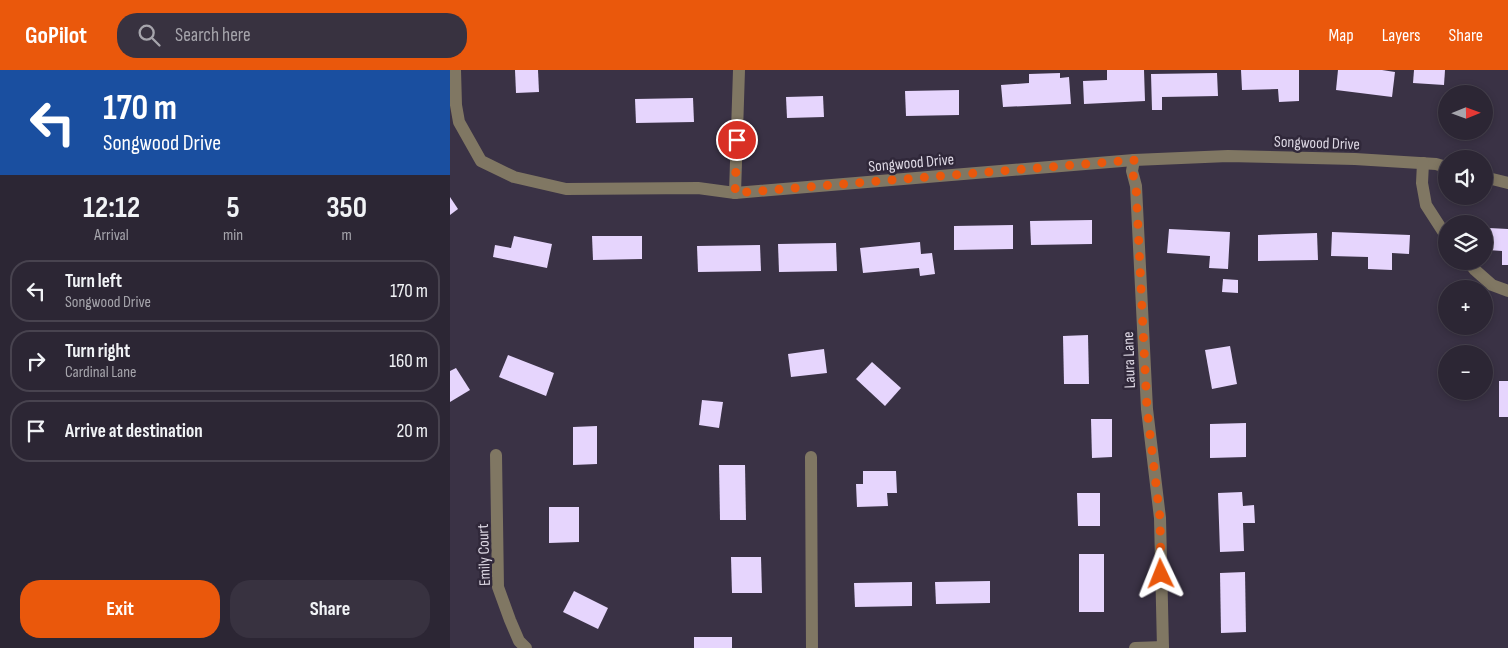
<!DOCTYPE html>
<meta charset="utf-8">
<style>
body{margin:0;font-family:"Sofia Sans Condensed",sans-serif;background:#383240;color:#f1f3f6;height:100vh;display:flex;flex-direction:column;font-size:19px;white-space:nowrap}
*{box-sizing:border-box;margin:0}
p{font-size:16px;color:#a6a5ac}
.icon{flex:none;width:28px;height:28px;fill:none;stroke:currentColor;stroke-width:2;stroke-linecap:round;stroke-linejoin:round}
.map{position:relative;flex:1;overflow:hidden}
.sheet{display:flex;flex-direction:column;background:#2c2634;width:450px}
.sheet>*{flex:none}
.banner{background:#1a4fa0;color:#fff;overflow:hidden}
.needle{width:32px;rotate:89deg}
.fabs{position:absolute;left:988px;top:15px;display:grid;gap:10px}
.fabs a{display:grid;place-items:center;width:55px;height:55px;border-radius:50%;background:#2c2634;box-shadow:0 2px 8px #0003,0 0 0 1px #48434f;font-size:25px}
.pin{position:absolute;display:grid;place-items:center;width:42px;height:42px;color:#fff;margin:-21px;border:2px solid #fff;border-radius:50%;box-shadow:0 1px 5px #0007}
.me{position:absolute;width:55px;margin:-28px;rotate:358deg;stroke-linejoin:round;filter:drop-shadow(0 0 4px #0008)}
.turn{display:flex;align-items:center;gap:18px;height:105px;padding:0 20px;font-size:22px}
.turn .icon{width:65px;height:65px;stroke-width:2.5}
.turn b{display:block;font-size:35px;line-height:42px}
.eta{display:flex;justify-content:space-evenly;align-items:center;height:85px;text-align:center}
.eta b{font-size:30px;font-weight:700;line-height:35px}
.cta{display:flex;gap:10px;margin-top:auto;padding:10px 20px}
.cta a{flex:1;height:58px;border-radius:20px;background:#ea580c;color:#fff;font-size:20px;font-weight:700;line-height:58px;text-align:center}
.cta a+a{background:#383240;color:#f1f3f6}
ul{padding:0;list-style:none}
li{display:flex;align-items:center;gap:15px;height:62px;margin:0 10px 8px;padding:0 10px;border:2px solid #48434f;border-radius:20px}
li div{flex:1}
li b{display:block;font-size:19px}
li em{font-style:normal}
header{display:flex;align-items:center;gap:30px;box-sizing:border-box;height:70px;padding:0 25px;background:#ea580c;color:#fff}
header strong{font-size:24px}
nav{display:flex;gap:28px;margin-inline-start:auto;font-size:18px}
.search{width:350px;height:45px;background:#383240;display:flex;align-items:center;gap:12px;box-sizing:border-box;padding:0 18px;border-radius:20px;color:#a6a5ac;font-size:19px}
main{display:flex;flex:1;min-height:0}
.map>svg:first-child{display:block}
.building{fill:#e6d5fd}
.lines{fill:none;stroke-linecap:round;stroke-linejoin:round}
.minor{stroke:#807763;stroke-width:12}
.route{stroke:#ea580c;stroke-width:9;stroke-dasharray:0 16.2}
.labels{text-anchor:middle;stroke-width:5;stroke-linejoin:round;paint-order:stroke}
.street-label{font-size:16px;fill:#ded9e5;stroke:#30283a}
</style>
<header>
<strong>GoPilot</strong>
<div class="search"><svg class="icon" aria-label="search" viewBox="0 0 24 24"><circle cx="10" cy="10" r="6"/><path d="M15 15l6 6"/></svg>Search here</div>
<nav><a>Map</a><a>Layers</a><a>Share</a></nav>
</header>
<main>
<section class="sheet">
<div class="banner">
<div class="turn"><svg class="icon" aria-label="left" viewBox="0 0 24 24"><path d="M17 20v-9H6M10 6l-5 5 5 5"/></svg><div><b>170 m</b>Songwood Drive</div></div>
</div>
<div class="eta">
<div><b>12:12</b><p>Arrival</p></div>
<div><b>5</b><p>min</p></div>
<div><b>350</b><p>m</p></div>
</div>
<ul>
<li><svg class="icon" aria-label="left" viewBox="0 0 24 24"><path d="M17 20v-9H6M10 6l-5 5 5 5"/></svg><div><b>Turn left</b><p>Songwood Drive</p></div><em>170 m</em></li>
<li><svg class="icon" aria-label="right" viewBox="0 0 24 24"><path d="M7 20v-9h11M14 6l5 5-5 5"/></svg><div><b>Turn right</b><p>Cardinal Lane</p></div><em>160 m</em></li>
<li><svg class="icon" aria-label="arrive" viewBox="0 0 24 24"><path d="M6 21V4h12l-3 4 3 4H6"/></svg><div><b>Arrive at destination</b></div><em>20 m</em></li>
</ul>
<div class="cta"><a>Exit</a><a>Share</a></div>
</section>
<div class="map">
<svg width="1058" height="578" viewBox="0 0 1058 578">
<rect width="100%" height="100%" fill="#3a3245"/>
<g class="building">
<polygon points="65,0 88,0 89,22 66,23"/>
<polygon points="657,0 694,0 695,31 634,34 633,11 657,10"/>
<polygon points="791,0 849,0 849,31 829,32 828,19 792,20"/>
<polygon points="888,0 932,0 945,2 942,27 886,20"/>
<polygon points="964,0 995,0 994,15 963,13"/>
<polygon points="610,3 610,8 619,7 621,34 553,37 551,15 579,13 579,4"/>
<polygon points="767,3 768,26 712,27 712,40 702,40 701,4"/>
<polygon points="509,20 509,45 456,46 455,21"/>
<polygon points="373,26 374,47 337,48 336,27"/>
<polygon points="243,28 244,52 186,53 185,29"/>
<polygon points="0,127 8,139 0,145"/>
<polygon points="642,150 642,174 581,175 580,151"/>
<polygon points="563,155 563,179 504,180 504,156"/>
<polygon points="1039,158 1058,159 1058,195 1052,195 1052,181 1038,180"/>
<polygon points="719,159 780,162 778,199 759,198 760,186 717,183"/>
<polygon points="882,162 960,165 959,184 942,183 942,200 918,199 918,187 881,186"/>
<polygon points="867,163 868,190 808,191 808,165"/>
<polygon points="64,166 102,174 97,198 43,187 45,175 61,178"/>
<polygon points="142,166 192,166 192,189 143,190"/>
<polygon points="470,172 471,184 482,183 485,204 470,206 469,198 413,203 410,178"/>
<polygon points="386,173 387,201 329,202 328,174"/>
<polygon points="310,175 311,201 248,202 247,176"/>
<polygon points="773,209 788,210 788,223 772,222"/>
<polygon points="638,265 639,314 614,314 613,266"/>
<polygon points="780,276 787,314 762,319 755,280"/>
<polygon points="374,279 377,303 341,307 338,284"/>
<polygon points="58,285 104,303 96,326 49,307"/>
<polygon points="422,292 451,318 435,336 406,309"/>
<polygon points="6,298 20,320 0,332 0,301"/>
<rect x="1049" y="311" width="9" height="36"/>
<polygon points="252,330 273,332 269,358 249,355"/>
<polygon points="641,349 662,349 662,387 642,388"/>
<polygon points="796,353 796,387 760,388 760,354"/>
<polygon points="147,356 147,394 123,395 123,357"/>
<polygon points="269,395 295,395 296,450 270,450"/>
<polygon points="413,401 446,401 447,423 437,423 438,436 407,437 406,414 413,414"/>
<polygon points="792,422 793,436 804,435 805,453 793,453 794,481 770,482 768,423"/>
<polygon points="627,423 650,423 650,456 628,456"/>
<polygon points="99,437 129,437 129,472 99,473"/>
<rect x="629" y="484" width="25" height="58"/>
<polygon points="281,487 311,487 312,523 282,523"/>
<polygon points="795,502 796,562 771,563 770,503"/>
<polygon points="540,511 540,533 486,534 485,512"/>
<polygon points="462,512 462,536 405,537 404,513"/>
<polygon points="124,521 158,538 148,559 113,542"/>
<rect x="244" y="567" width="38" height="11"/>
</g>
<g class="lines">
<g class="minor">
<polyline points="5,0 6,35 9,52 31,91 64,107 116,119 248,118 285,123 684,90 778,86 905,89 986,94 996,97"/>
<polyline points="684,90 682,101 686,116 697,339 710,448 713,578"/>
<polyline points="973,93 972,113 976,135 996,166"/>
<polyline points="1034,107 1058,113"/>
<polyline points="285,123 289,0"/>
<polyline points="1018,191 1025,200 1042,215 1058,221"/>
<polyline points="46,385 48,517 60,550 69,571 76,578"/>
<polyline points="361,387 362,578"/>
<polyline points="685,578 713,577"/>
</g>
</g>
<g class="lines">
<polyline class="route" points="287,70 285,123 684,90 682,101 686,116 697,339 710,448 711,504"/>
</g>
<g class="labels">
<g class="street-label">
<text transform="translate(867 72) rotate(2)" y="6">Songwood Drive</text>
<text transform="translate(461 92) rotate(-5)" y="6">Songwood Drive</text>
<text transform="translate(678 290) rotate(-92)" y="6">Laura Lane</text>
<text transform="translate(33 485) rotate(-92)" y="6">Emily Court</text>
</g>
</g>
</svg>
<div class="fabs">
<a><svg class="needle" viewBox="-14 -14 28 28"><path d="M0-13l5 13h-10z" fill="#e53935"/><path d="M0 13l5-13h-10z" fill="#a6a5ac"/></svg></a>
<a><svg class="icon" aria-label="sound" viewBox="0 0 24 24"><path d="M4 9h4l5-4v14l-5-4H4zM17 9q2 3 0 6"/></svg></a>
<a><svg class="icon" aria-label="layers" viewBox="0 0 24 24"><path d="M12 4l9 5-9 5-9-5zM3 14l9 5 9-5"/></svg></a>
<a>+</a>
<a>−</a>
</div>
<div class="pin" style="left:287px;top:70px;background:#d93025"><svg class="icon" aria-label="arrive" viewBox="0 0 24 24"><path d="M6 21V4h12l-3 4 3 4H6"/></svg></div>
<svg class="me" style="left:711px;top:504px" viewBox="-20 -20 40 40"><path d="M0-17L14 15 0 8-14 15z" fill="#ea580c" stroke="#fff" stroke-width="4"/></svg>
</div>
</main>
